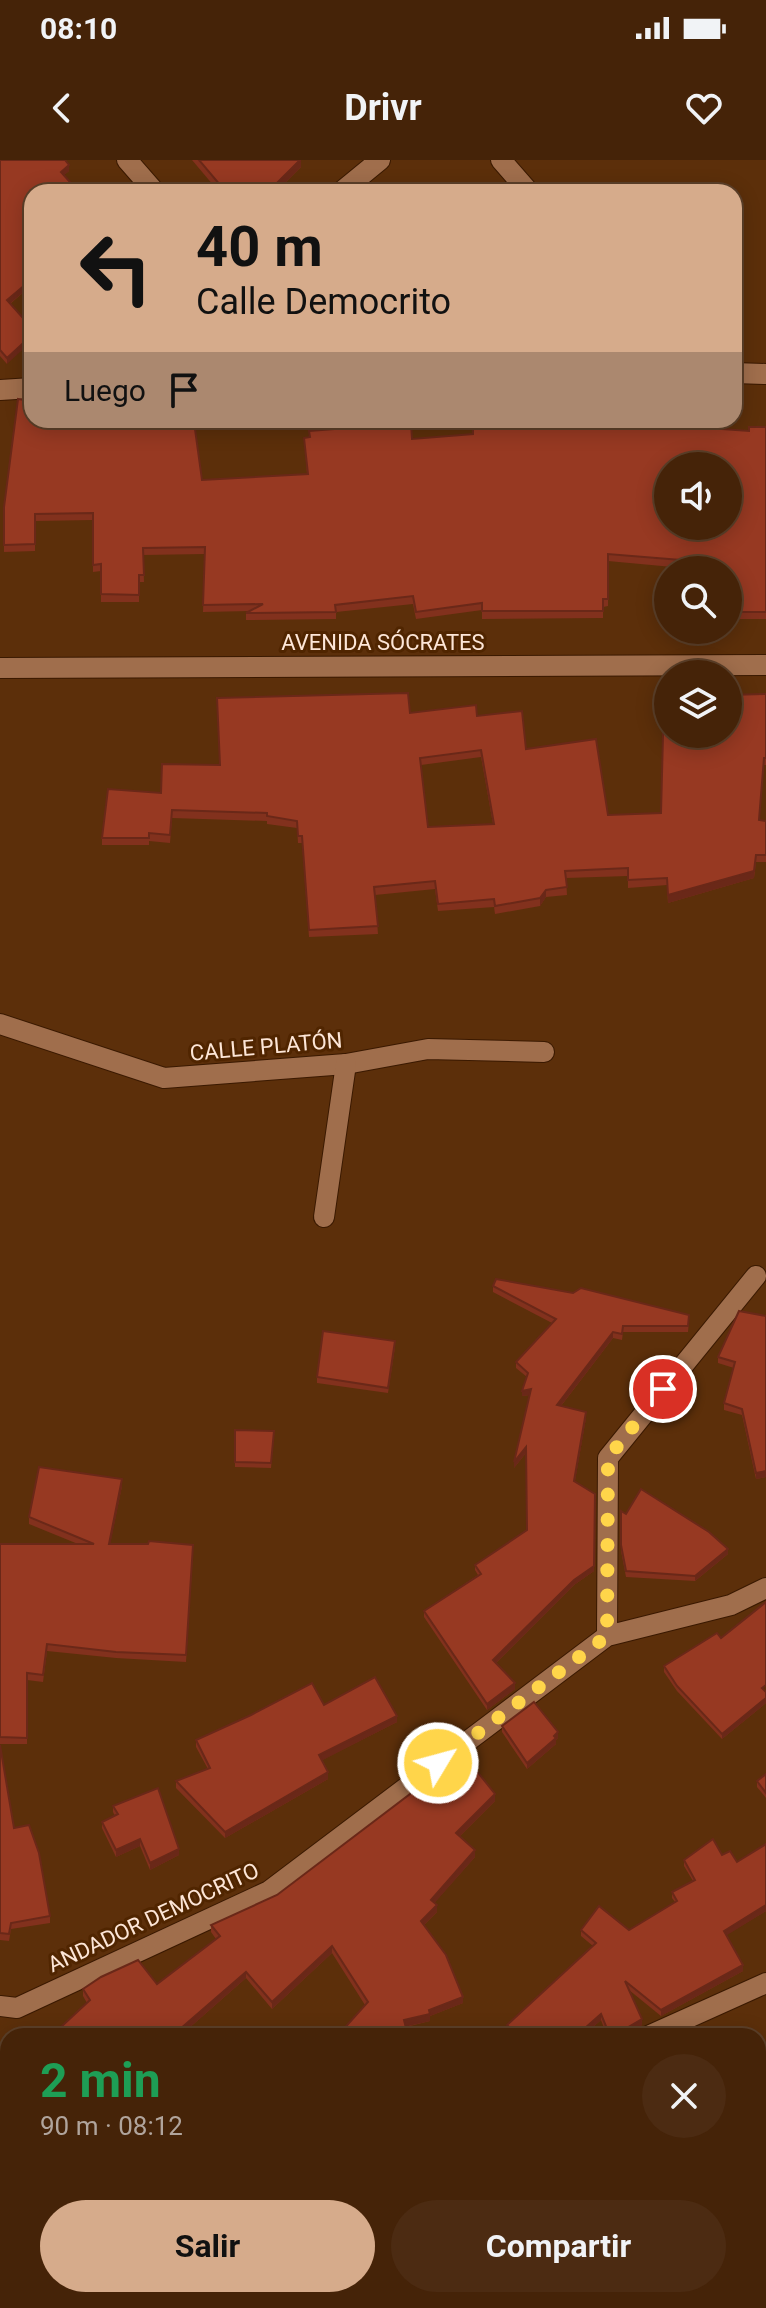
<!DOCTYPE html>
<html lang="es">
<meta charset="utf-8">
<style>
body{margin:0;font-family:Roboto,sans-serif;background:#4c2b12;color:#f1f3f6;height:100vh;display:flex;flex-direction:column;font-size:30px;white-space:nowrap}
*{box-sizing:border-box;margin:0}
p{font-size:26px;color:#b0a49c}
.icon{flex:none;width:44px;height:44px;fill:none;stroke:currentColor;stroke-width:2;stroke-linecap:round;stroke-linejoin:round}
.map{position:relative;flex:1;overflow:hidden}
.panel{position:absolute;left:0px;top:1868px;width:766px;height:280px;display:flex;flex-direction:column;background:#452308;border-radius:24px 24px 0 0;box-shadow:0 4px 20px #0003,0 0 0 2px #5d4029}
.panel>*{flex:none}
.guide{position:absolute;left:24px;top:24px;width:718px;height:244px;border-radius:24px;box-shadow:0 4px 20px #0003,0 0 0 2px #5d4029;background:#d6ab8b;color:#111;overflow:hidden}
.buttons{position:absolute;left:654px;top:292px;display:grid;gap:16px}
.buttons a{display:grid;place-items:center;width:88px;height:88px;border-radius:50%;background:#452308;box-shadow:0 4px 20px #0003,0 0 0 2px #5d4029;font-size:40px}
.pin{position:absolute;display:grid;place-items:center;width:68px;height:68px;color:#fff;margin:-34px;border:4px solid #fff;border-radius:50%;box-shadow:0 2px 8px #0007}
.me{position:absolute;width:88px;margin:-44px;rotate:53deg;stroke-linejoin:round;filter:drop-shadow(0 0 6px #0008)}
.turn{display:flex;align-items:center;gap:28px;height:168px;padding:0 40px;font-size:36px}
.turn .icon{width:104px;height:104px;stroke-width:2.5}
.turn b{display:block;font-size:56px;line-height:68px}
.then{display:flex;align-items:center;height:76px;padding:0 40px;background:#0003;gap:16px;font-size:30px}
.round{display:grid;place-items:center;flex:none;width:84px;height:84px;border-radius:42px;background:#4c2b12}
.headline{display:flex;align-items:center;justify-content:space-between;height:136px;padding:0 40px}
h1{font-size:48px;font-weight:700;line-height:60px;color:#1e9e55}
.button{display:flex;gap:16px;margin-top:auto;padding:16px 40px}
.button a{flex:1;height:92px;border-radius:48px;background:#d6ab8b;color:#111;font-size:32px;font-weight:700;line-height:92px;text-align:center}
.button a+a{background:#4c2b12;color:#f1f3f6}
.status{display:flex;justify-content:space-between;align-items:center;height:56px;padding:0 40px;background:#452308;direction:ltr}
.status svg{height:22px;fill:currentColor}
header{display:flex;justify-content:space-between;align-items:center;height:104px;padding:0 40px;background:#452308;font-size:36px;font-weight:700}
.map>svg:first-child{display:block}
.lines{fill:none;stroke-linecap:round;stroke-linejoin:round}
.minor-casing{stroke:#3a1900;stroke-width:22}
.minor{stroke:#a06e4c;stroke-width:20}
.wall{fill:#82311d;fill-rule:evenodd}
.shaded-wall{fill:#6a2818}
.building{fill:#973922;stroke:#6a2818;stroke-width:2;fill-rule:evenodd}
.route{stroke:#ffd54a;stroke-width:14;stroke-dasharray:0 25.2}
.labels{text-anchor:middle;stroke-width:6;stroke-linejoin:round;paint-order:stroke}
.street-label{font-size:22px;fill:#fde6d7;stroke:#502500}
</style>
<div class="status"><b>08:10</b><svg viewBox="0 0 49 12"><path d="M0 12V9h3v3zM5 12V6h3v6zM10 12V3h3v9zM15 12V0h3v12zM26 1h20v11H26zM47 4h2v5h-2z"/></svg></div>
<header><svg class="icon" aria-label="back" viewBox="0 0 24 24"><path d="M15 5l-7 7 7 7"/></svg>Drivr<svg class="icon" aria-label="heart" viewBox="0 0 24 24"><path d="M12 20l-8-8c-3-5 5-10 8-4 3-6 11-1 8 4z"/></svg></header>
<div class="map">
<svg width="766" height="2148" viewBox="0 0 766 2148">
<rect width="100%" height="100%" fill="#5c2f0a"/>
<g class="lines">
<defs>
<g id="minor">
<polyline points="127,0 155,32"/>
<polyline points="501,0 529,32"/>
<polyline points="341,32 380,0"/>
<polyline points="734,213 766,214"/>
<polyline points="0,230 32,228"/>
<polyline points="0,508 766,505"/>
<polyline points="0,864 164,918 346,904 428,889 544,892"/>
<polyline points="324,1057 346,904"/>
<polyline points="607,1476 608,1298 756,1116"/>
<polyline points="0,1846 17,1848 269,1731 607,1476 731,1445 766,1428"/>
<polyline points="648,1876 766,1823"/>
<polyline points="758,1960 766,1966"/>
</g>
</defs>
<use href="#minor" class="minor-casing"/>
<use href="#minor" class="minor"/>
</g>
<g class="wall">
<polygon points="0,0 69,11 64,15 32,32 32,125 10,144 7,204 0,196"/>
<polygon points="192,0 301,0 301,7 276,32 219,32"/>
<polygon points="32,260 202,320 307,314 304,278 412,279 682,266 749,271 766,267 766,459 728,459 728,410 705,410 608,401 608,446 603,447 603,458 482,459 482,450 416,459 413,444 336,452 336,459 246,460 246,453 250,451 203,452 205,394 143,395 144,422 139,422 139,442 101,442 101,411 93,412 93,360 35,361 35,391 4,392 4,347"/>
<path d="M766,534V605H764L759,660L766,661V702H756L754,718L668,743L667,725L628,728V716L566,718L567,735L546,737L540,746L495,754L494,747L438,751L435,729L375,735L378,774L309,777L302,683H298L297,668L267,664V661L172,658L170,683L149,681V685H102V678L161,633L220,605L410,553L477,556L526,589L608,655L661,653ZM481,597L493,664L428,667L421,605Z"/>
<polygon points="493,1126 689,1161 688,1172 623,1172 622,1180 613,1178 561,1246 586,1258 575,1321 595,1334 594,1411 574,1425 496,1503 515,1529 487,1550 424,1457 424,1451 478,1415 475,1410 475,1405 527,1370 526,1293 514,1308 530,1235 522,1236 527,1217 516,1208 516,1202 552,1163 493,1132"/>
<polygon points="766,1156 766,1317 756,1319 742,1255 724,1250 724,1243 734,1208 718,1203 718,1197"/>
<polygon points="395,1187 388,1233 317,1223 317,1217"/>
<polygon points="235,1270 274,1271 271,1308 235,1307"/>
<polygon points="122,1326 110,1384 193,1392 186,1502 116,1498 47,1491 43,1522 27,1520 27,1584 0,1584 0,1384 78,1384 29,1364 29,1357"/>
<polygon points="621,1351 626,1354 728,1394 695,1421 626,1417 621,1391"/>
<polygon points="664,1506 765,1531 766,1543 722,1579 677,1531 664,1512"/>
<polygon points="324,1545 397,1562 322,1600 328,1619 225,1678 176,1628 176,1621 208,1609 196,1587 196,1580"/>
<polygon points="502,1566 558,1578 556,1580 556,1584 527,1609 502,1572"/>
<polygon points="0,1585 14,1668 50,1756 50,1763 11,1769 9,1781 0,1780"/>
<polygon points="766,1614 766,1638 757,1627 757,1621"/>
<polygon points="425,1629 495,1641 460,1676 475,1697 434,1743 437,1752 424,1765 463,1843 430,1856 430,1861 406,1867 408,1876 340,1876 340,1873 365,1845 332,1793 272,1849 246,1818 180,1876 60,1876 63,1874 62,1866 87,1843 83,1836 83,1829 157,1824 216,1779 211,1772 211,1765 277,1735"/>
<polygon points="113,1646 179,1695 150,1710 140,1686 116,1697 102,1668 102,1662 115,1656 113,1652"/>
<polygon points="766,1684 766,1751 726,1775 743,1811 661,1856 629,1830 642,1865 623,1876 607,1876 601,1860 583,1876 512,1876 507,1871 507,1865 593,1786 581,1776 581,1770 629,1770 675,1742 672,1738 672,1732 693,1721 684,1706 684,1700 722,1695 737,1702"/>
<polygon points="8,1993 8,2101 0,2099 0,2008 3,2010"/>
</g>
<g class="shaded-wall">
<polygon points="301,0 301,7 276,32 268,32"/>
<polygon points="69,5 69,11 61,18 61,12"/>
<polygon points="32,119 32,125 7,146 7,140"/>
<polygon points="32,175 32,181 7,204 7,198"/>
<polygon points="756,695 754,718 668,743 668,735"/>
<polygon points="546,730 546,737 540,746 540,738"/>
<polygon points="613,1172 613,1178 557,1251 557,1245"/>
<polygon points="531,1229 531,1235 522,1236 522,1231"/>
<polygon points="586,1252 586,1258 574,1326 574,1321"/>
<polygon points="526,1287 526,1293 514,1308 514,1302"/>
<polygon points="766,1311 766,1317 756,1319 756,1313"/>
<polygon points="122,1319 122,1326 109,1391 109,1384"/>
<polygon points="728,1389 728,1394 695,1421 695,1416"/>
<polygon points="594,1406 594,1411 574,1425 493,1506 493,1500 574,1420"/>
<polygon points="515,1523 515,1529 487,1550 487,1544"/>
<polygon points="766,1538 766,1543 722,1579 722,1574"/>
<polygon points="397,1556 397,1562 319,1602 319,1595"/>
<polygon points="558,1572 558,1578 556,1580 556,1584 527,1609 527,1603"/>
<polygon points="328,1612 328,1619 225,1678 225,1672"/>
<polygon points="495,1634 495,1641 456,1680 456,1673"/>
<polygon points="140,1679 140,1686 116,1697 116,1690"/>
<polygon points="179,1689 179,1695 150,1710 150,1703"/>
<polygon points="475,1690 475,1697 431,1747 431,1740"/>
<polygon points="437,1745 437,1752 421,1768 421,1761"/>
<polygon points="766,1745 766,1751 724,1777 724,1771"/>
<polygon points="332,1786 332,1793 272,1849 272,1842"/>
<polygon points="743,1805 743,1811 661,1856 661,1850"/>
<polygon points="246,1812 246,1818 180,1876 172,1876"/>
<polygon points="463,1837 463,1843 430,1856 430,1861 404,1867 404,1860"/>
<polygon points="601,1854 601,1860 583,1876 576,1876"/>
<polygon points="642,1859 642,1865 623,1876 613,1876"/>
<polygon points="598,2140 601,2140 601,2145 595,2148 583,2148"/>
</g>
<g class="building">
<polygon points="0,0 65,0 69,5 61,12 79,32 32,32 32,119 7,140 32,168 32,175 7,198 0,190"/>
<polygon points="199,0 300,0 268,32 261,27 257,32 226,32"/>
<path d="M18,239L32,241V260H110L195,269L202,320L308,314L304,278L310,277L309,271L411,263L412,279L473,274V267L531,263V260H682L681,266L749,271V267H766V452H728V410H705V402L608,394V439H603V451H482V443L416,452L413,436L335,445L336,452L246,453L263,444L203,445L205,387L143,388L144,415H139V435L101,434V404L93,405V353L35,354V384L4,385V347ZM668,306H728V366H668Z"/>
<path d="M408,533L410,553L476,545L477,556L522,551L526,589L596,579L608,655L661,653L664,536H668V574H728V535L766,534V598H764L759,660L766,661V695H756L754,711L668,735L667,718L628,720V708L565,711L567,727L546,730L540,738L495,746L494,739L438,744L435,721L374,727L378,766L309,770L302,676H298L297,661L267,656V653L172,650L170,675L149,673V678H102L108,629L161,633L162,604L220,605L217,538ZM481,590L494,664L428,667L420,598Z"/>
<polygon points="496,1119 573,1133 581,1128 689,1155 688,1166 623,1166 622,1174 613,1172 557,1245 586,1252 574,1321 595,1334 594,1406 574,1420 493,1500 515,1523 487,1544 424,1451 481,1414 475,1405 527,1370 526,1287 514,1302 531,1229 522,1231 528,1213 516,1202 556,1159 493,1126"/>
<polygon points="739,1151 766,1156 766,1311 756,1313 742,1249 724,1243 735,1202 718,1197"/>
<polygon points="323,1171 395,1181 388,1228 317,1217"/>
<polygon points="235,1270 274,1271 271,1303 235,1302"/>
<polygon points="39,1307 122,1319 109,1384 148,1384 149,1381 193,1385 186,1495 116,1492 47,1484 43,1515 27,1513 27,1578 0,1577 0,1384 94,1384 29,1357"/>
<polygon points="641,1329 709,1372 728,1389 695,1416 626,1411 621,1385 621,1351 626,1354"/>
<polygon points="766,1442 766,1525 762,1528 766,1532 766,1538 722,1574 677,1526 664,1506 717,1473 721,1478"/>
<polygon points="375,1517 397,1556 319,1595 328,1612 225,1672 176,1621 210,1608 196,1580 251,1555 312,1523 324,1545"/>
<polygon points="534,1542 558,1572 554,1576 556,1578 527,1603 502,1566"/>
<polygon points="0,1585 14,1668 29,1665 39,1693 50,1756 11,1763 9,1774 0,1773"/>
<polygon points="464,1595 495,1634 456,1673 475,1690 431,1740 437,1745 421,1761 446,1795 463,1837 429,1850 430,1854 404,1860 408,1876 343,1876 340,1873 368,1842 332,1786 272,1842 246,1812 172,1876 60,1876 67,1871 62,1866 90,1840 83,1829 101,1817 138,1800 157,1824 220,1776 211,1765 277,1735 422,1625 425,1629"/>
<polygon points="766,1614 766,1633 757,1621"/>
<polygon points="158,1628 179,1689 150,1703 140,1679 116,1690 102,1662 118,1654 113,1646"/>
<polygon points="713,1679 722,1695 730,1691 737,1702 766,1684 766,1745 724,1771 743,1805 661,1850 625,1821 642,1859 613,1876 610,1876 601,1854 576,1876 518,1876 507,1865 596,1783 581,1770 599,1746 629,1770 677,1741 672,1732 695,1720 684,1700"/>
<polygon points="766,1884 766,1895 762,1887"/>
<polygon points="8,1993 8,2094 0,2092 0,2008 3,2010"/>
<polygon points="766,2084 766,2148 735,2148 739,2140 758,2140 758,2101"/>
<polygon points="0,2114 8,2122 8,2140 27,2140 35,2148 0,2148"/>
<polygon points="382,2140 482,2140 490,2148 375,2148"/>
<polygon points="534,2140 598,2140 583,2148 524,2148"/>
<polygon points="710,2142 721,2148 707,2148"/>
</g>
<g class="lines">
<polyline class="route" points="438,1603 607,1476 608,1298 663,1229"/>
</g>
<g class="labels">
<g class="street-label">
<text x="383" y="490">AVENIDA SÓCRATES</text>
<text transform="translate(266 886) rotate(-5)" y="8">CALLE PLATÓN</text>
<text transform="translate(153 1757) rotate(-25)" y="8">ANDADOR DEMOCRITO</text>
</g>
</g>
</svg>
<div class="buttons">
<a><svg class="icon" aria-label="sound" viewBox="0 0 24 24"><path d="M4 9h4l5-4v14l-5-4H4zM17 9q2 3 0 6"/></svg></a>
<a><svg class="icon" aria-label="search" viewBox="0 0 24 24"><circle cx="10" cy="10" r="6"/><path d="M15 15l6 6"/></svg></a>
<a><svg class="icon" aria-label="layers" viewBox="0 0 24 24"><path d="M12 4l9 5-9 5-9-5zM3 14l9 5 9-5"/></svg></a>
</div>
<div class="pin" style="left:663px;top:1229px;background:#d93025"><svg class="icon" aria-label="arrive" viewBox="0 0 24 24"><path d="M6 21V4h12l-3 4 3 4H6"/></svg></div>
<svg class="me" style="left:438px;top:1603px" viewBox="-20 -20 40 40"><circle r="17" fill="#ffd54a" stroke="#fff" stroke-width="3"/><path d="M0-11L8 9 0 5-8 9z" fill="#fff"/></svg>
<div class="guide">
<div class="turn"><svg class="icon" aria-label="left" viewBox="0 0 24 24"><path d="M17 20v-9H6M10 6l-5 5 5 5"/></svg><div><b>40 m</b>Calle Democrito</div></div>
<div class="then">Luego<svg class="icon" aria-label="arrive" viewBox="0 0 24 24"><path d="M6 21V4h12l-3 4 3 4H6"/></svg></div>
</div>
<section class="panel">
<div class="headline"><div><h1>2 min</h1><p>90 m · 08:12</p></div><a class="round"><svg class="icon" aria-label="close" viewBox="0 0 24 24"><path d="M6 6l12 12M18 6L6 18"/></svg></a></div>
<div class="button"><a>Salir</a><a>Compartir</a></div>
</section>
</div>
